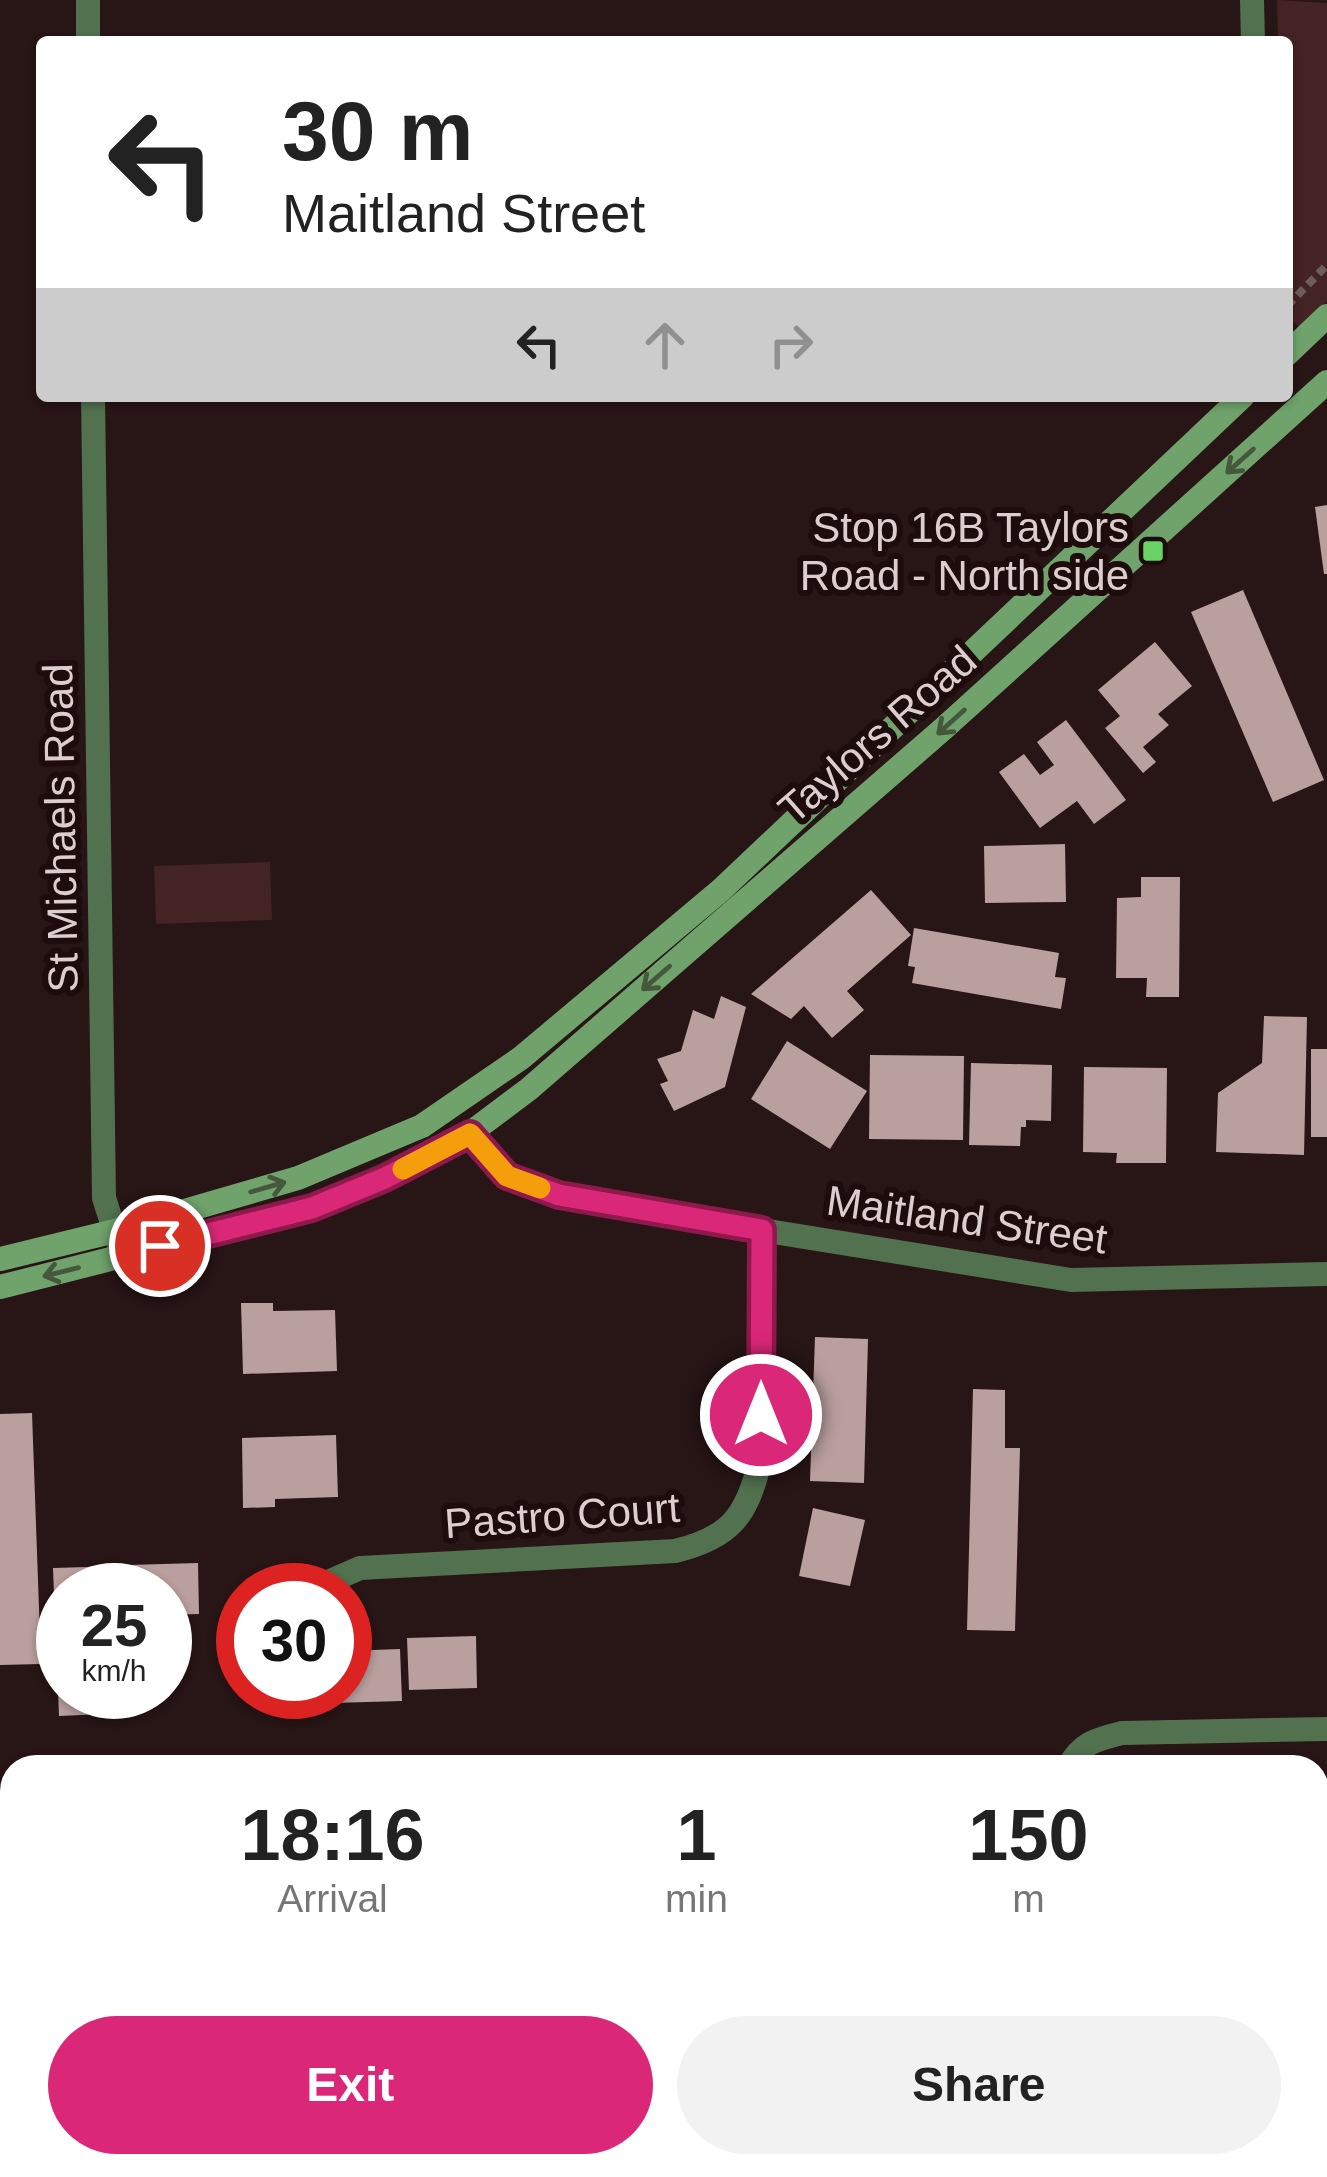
<!DOCTYPE html>
<style>
body{margin:0;font-family:Helvetica,sans-serif;background:#f2f2f2;color:#222;height:100vh;display:flex;flex-direction:column;font-size:45px;white-space:nowrap}
*{box-sizing:border-box;margin:0}
p{font-size:39px;color:#767676}
.icon{flex:none;width:66px;height:66px;fill:none;stroke:currentColor;stroke-width:2;stroke-linecap:round;stroke-linejoin:round}
.map{position:relative;flex:1;overflow:hidden}
.panel{position:absolute;left:0px;top:1755px;width:1329px;height:423px;display:flex;flex-direction:column;background:#fff;border-radius:36px 36px 0 0;box-shadow:0 3px 9px #0004}
.panel>*{flex:none}
.top-card{position:absolute;left:36px;top:36px;width:1257px;height:366px;border-radius:12px;box-shadow:0 3px 9px #0004;background:#fff;color:#222;overflow:hidden}
.speed{position:absolute;left:36px;top:1563px;display:flex;gap:24px;font-size:60px;font-weight:700;text-align:center}
.speed>*{display:grid;place-content:center;width:156px;height:156px;border-radius:50%;background:#fff;box-shadow:0 3px 9px #0004;line-height:1}
.speed small{font-size:30px;font-weight:400}
.speed .limit{border:18px solid #d22;background:#fff;color:#111}
.pin{position:absolute;display:grid;place-items:center;width:102px;height:102px;color:#fff;margin:-51px;border:6px solid #fff;border-radius:50%;box-shadow:0 3px 12px #0007}
.me{position:absolute;width:132px;margin:-66px;rotate:0deg;stroke-linejoin:round;filter:drop-shadow(0 0 9px #0008)}
.turn{display:flex;align-items:center;gap:42px;height:252px;padding:0 48px;font-size:54px}
.turn .icon{width:156px;height:156px;stroke-width:2.5}
.turn b{display:block;font-size:84px;line-height:102px}
.lanes{display:flex;align-items:center;height:114px;padding:0 48px;background:#0003;justify-content:center;gap:60px;direction:ltr}
.lanes .off{opacity:.35}
.eta{display:flex;justify-content:space-evenly;align-items:center;height:204px;text-align:center}
.eta b{font-size:72px;font-weight:700;line-height:84px}
.primary-button{display:flex;gap:24px;margin-top:auto;padding:24px 48px}
.primary-button a{flex:1;height:138px;border-radius:72px;background:#db2777;color:#fff;font-size:48px;font-weight:700;line-height:138px;text-align:center}
.primary-button a+a{background:#f2f2f2;color:#222}
.map>svg:first-child{display:block}
.green{fill:#432323}
.building{fill:#b99f9e}
.lines{fill:none;stroke-linecap:round;stroke-linejoin:round}
.path{stroke:#6d5c5c;stroke-width:8;stroke-dasharray:9 6;stroke-linecap:butt}
.street{stroke:#51714f;stroke-width:24}
.secondary{stroke:#6fa36b;stroke-width:24}
.oneway{stroke:#46583c}
.route-casing{stroke:#8e194d;stroke-width:30}
.route{stroke:#db2777;stroke-width:21}
.slow{stroke:#f59e0b;stroke-width:21}
.poi-dot{fill:#69d464;stroke:#1e0c0c;stroke-width:4.5}
.labels{text-anchor:middle;stroke-width:12;stroke-linejoin:round;paint-order:stroke}
.poi-label{font-size:42px;fill:#dccece;stroke:#1e0c0c;text-anchor:end}
.street-label{font-size:42px;fill:#dccece;stroke:#1e0c0c}
</style>
<div class="map">
<svg width="1327" height="2177" viewBox="0 0 1327 2177">
<rect width="100%" height="100%" fill="#281515"/>
<g class="green">
<polygon points="1277,0 1327,3 1327,301 1300,327 1287,318 1287,42 1278,42"/>
<polygon points="270,862 272,920 156,924 154,866"/>
</g>
<g class="building">
<polygon points="1327,505 1327,574 1324,574 1315,507"/>
<polygon points="1243,590 1324,780 1273,802 1191,612"/>
<polygon points="1155,642 1192,686 1158,714 1169,725 1143,747 1156,762 1143,773 1105,728 1120,716 1098,690"/>
<polygon points="1066,720 1126,800 1094,824 1077,801 1040,828 999,772 1024,754 1040,775 1054,765 1037,742"/>
<polygon points="1065,844 1066,902 985,903 984,846"/>
<polygon points="1141,877 1180,877 1179,997 1146,997 1147,978 1116,978 1117,898 1141,897"/>
<polygon points="871,890 911,935 847,991 864,1010 832,1038 804,1006 791,1019 751,994"/>
<polygon points="914,928 1059,953 1055,977 1066,978 1061,1009 912,983 915,967 908,966"/>
<polygon points="721,996 746,1007 725,1087 674,1111 660,1084 668,1081 657,1059 681,1051 693,1010 714,1019"/>
<polygon points="1264,1016 1307,1017 1304,1155 1216,1152 1218,1093 1262,1063"/>
<polygon points="787,1041 867,1091 830,1149 751,1099"/>
<rect x="1311" y="1049" width="16" height="88"/>
<polygon points="870,1055 964,1056 963,1140 869,1139"/>
<polygon points="971,1063 1052,1065 1051,1121 1026,1120 1026,1127 1021,1127 1020,1146 969,1145"/>
<polygon points="1084,1067 1167,1068 1166,1163 1116,1163 1117,1153 1083,1152"/>
<polygon points="241,1303 273,1303 273,1311 335,1310 337,1371 243,1374"/>
<polygon points="815,1337 868,1339 864,1483 810,1481"/>
<polygon points="973,1389 1005,1390 1005,1448 1020,1448 1015,1631 967,1630"/>
<polygon points="32,1413 41,1664 0,1665 0,1414"/>
<polygon points="336,1435 338,1497 275,1499 275,1507 243,1508 242,1438"/>
<polygon points="813,1508 865,1520 850,1586 799,1576"/>
<polygon points="198,1563 199,1614 165,1615 165,1590 130,1590 128,1565"/>
<polygon points="122,1566 123,1590 63,1590 63,1620 55,1620 53,1568"/>
<polygon points="476,1636 477,1688 409,1690 407,1638"/>
<polygon points="400,1649 402,1701 333,1703 333,1692 345,1692 345,1651"/>
<polygon points="63,1663 63,1692 127,1692 127,1713 59,1716 57,1664"/>
<rect x="1317" y="1804" width="10" height="56"/>
<rect x="1135" y="2166" width="62" height="11"/>
</g>
<g class="lines">
<polyline class="path" points="1287,306 1327,265"/>
<g class="street">
<polyline points="88,0 88,42"/>
<polyline points="1252,0 1253,42"/>
<polyline points="93,396 104,1198 120,1248"/>
<polyline points="469,1134 507,1176 559,1195 762,1230 1071,1280 1327,1274"/>
<path d="M310,1590L360,1568L675,1551C730,1538 747,1516 760,1461L762,1230"/>
<path d="M1069,1767C1080,1743 1098,1739 1122,1733L1327,1729"/>
<polyline points="0,2048 12,2048"/>
<polyline points="1077,2166 1078,2177"/>
</g>
<g class="secondary">
<polyline points="1287,354 1327,316"/>
<polyline points="0,1259 115,1231 298,1178 422,1126 521,1058 721,890 1243,396"/>
<polyline points="0,1287 312,1208 385,1178 469,1134 529,1089 943,729 1327,382"/>
</g>
</g>
<defs><path id="oneway-shaft" d="M-6 0H5M1.5-3L5.5 0L1.5 3" fill="none" stroke-width="1.6" stroke-linecap="round" stroke-linejoin="round" transform="scale(3)"/></defs>
<g class="oneway">
<use href="#oneway-shaft" transform="translate(1240 461) rotate(138)"/>
<use href="#oneway-shaft" transform="translate(951 722) rotate(138)"/>
<use href="#oneway-shaft" transform="translate(656 978) rotate(139)"/>
<use href="#oneway-shaft" transform="translate(268 1187) rotate(-16)"/>
<use href="#oneway-shaft" transform="translate(61 1272) rotate(166)"/>
</g>
<g class="lines">
<defs>
<polyline id="route" points="160,1246 312,1208 385,1178 470,1134 507,1176 559,1195 762,1230 761,1415"/>
</defs>
<use href="#route" class="route-casing"/>
<use href="#route" class="route"/>
<polyline class="slow" points="403,1169 470,1134 507,1176 540,1188"/>
</g>
<rect class="poi-dot" x="1141" y="539" width="24" height="24" rx="6"/>
<g class="labels">
<g class="poi-label">
<text x="1129" y="542">Stop 16B Taylors<tspan x="1129" dy="48">Road - North side</tspan></text>
</g>
<g class="street-label">
<text transform="translate(877 734) rotate(-41)" y="15">Taylors Road</text>
<text transform="translate(60 828) rotate(-91)" y="15">St Michaels Road</text>
<text transform="translate(967 1219) rotate(8)" y="15">Maitland Street</text>
<text transform="translate(562 1515) rotate(-4)" y="15">Pastro Court</text>
</g>
</g>
</svg>
<div class="speed"><div>25<small>km/h</small></div><div class="limit">30</div></div>
<div class="pin" style="left:160px;top:1246px;background:#d93025"><svg class="icon" aria-label="arrive" viewBox="0 0 24 24"><path d="M6 21V4h12l-3 4 3 4H6"/></svg></div>
<svg class="me" style="left:761px;top:1415px" viewBox="-20 -20 40 40"><circle r="17" fill="#db2777" stroke="#fff" stroke-width="3"/><path d="M0-11L8 9 0 5-8 9z" fill="#fff"/></svg>
<div class="top-card">
<div class="turn"><svg class="icon" aria-label="left" viewBox="0 0 24 24"><path d="M17 20v-9H6M10 6l-5 5 5 5"/></svg><div><b>30 m</b>Maitland Street</div></div>
<div class="lanes"><svg class="icon" aria-label="left" viewBox="0 0 24 24"><path d="M17 20v-9H6M10 6l-5 5 5 5"/></svg><svg class="icon off" aria-label="ahead" viewBox="0 0 24 24"><path d="M12 20V5M6 11l6-6 6 6"/></svg><svg class="icon off" aria-label="right" viewBox="0 0 24 24"><path d="M7 20v-9h11M14 6l5 5-5 5"/></svg></div>
</div>
<section class="panel">
<div class="eta">
<div><b>18:16</b><p>Arrival</p></div>
<div><b>1</b><p>min</p></div>
<div><b>150</b><p>m</p></div>
</div>
<div class="primary-button"><a>Exit</a><a>Share</a></div>
</section>
</div>
